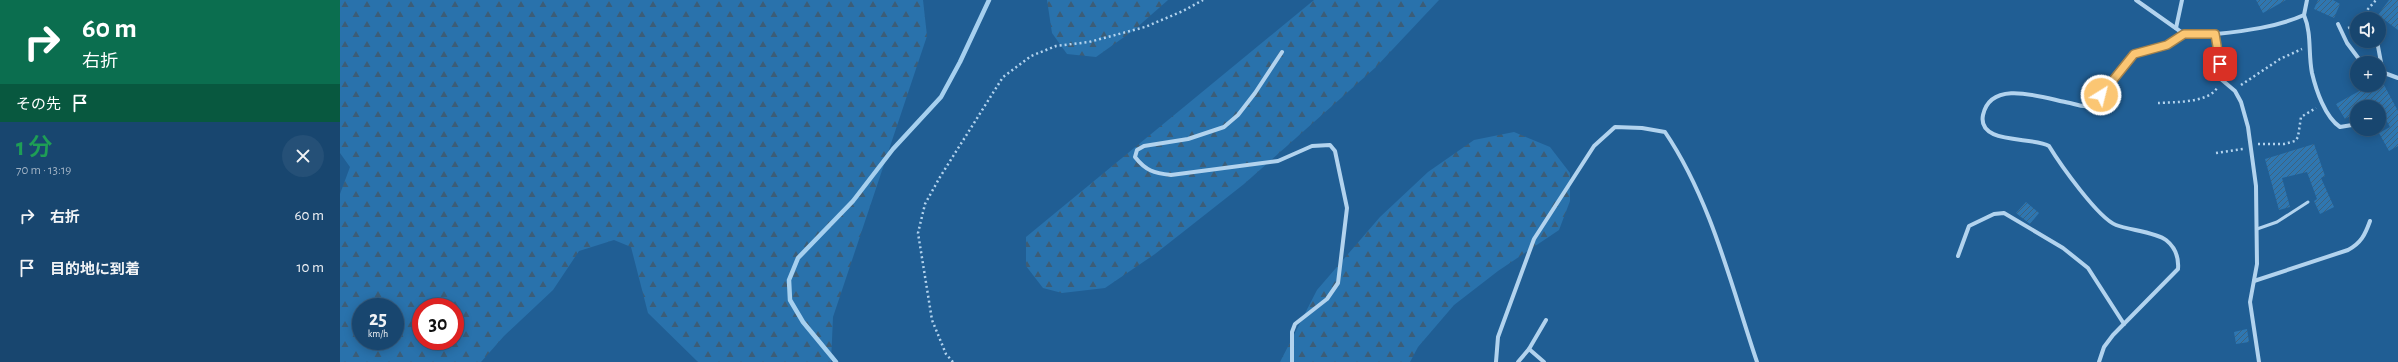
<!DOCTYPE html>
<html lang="ja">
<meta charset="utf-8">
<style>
body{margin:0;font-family:"Alegreya Sans","Noto Sans JP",sans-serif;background:#255077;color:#f1f3f6;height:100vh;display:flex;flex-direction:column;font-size:15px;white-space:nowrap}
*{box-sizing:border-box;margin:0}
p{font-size:13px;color:#9fb1c3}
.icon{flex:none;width:22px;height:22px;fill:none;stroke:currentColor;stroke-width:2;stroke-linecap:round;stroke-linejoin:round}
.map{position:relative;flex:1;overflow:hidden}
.panel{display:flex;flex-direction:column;background:#18466f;width:340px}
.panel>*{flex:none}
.guide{background:#0b6e4f;color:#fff;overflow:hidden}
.tools{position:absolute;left:2010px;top:12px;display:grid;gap:8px}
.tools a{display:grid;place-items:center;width:36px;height:36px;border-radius:50%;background:#18466f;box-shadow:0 2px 10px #0003,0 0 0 1px #365e82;font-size:20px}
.speed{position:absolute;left:12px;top:298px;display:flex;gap:8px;font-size:20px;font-weight:700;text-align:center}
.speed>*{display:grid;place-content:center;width:52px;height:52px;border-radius:50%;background:#18466f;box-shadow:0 2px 10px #0003,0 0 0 1px #365e82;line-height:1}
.speed small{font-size:10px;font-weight:400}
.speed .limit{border:6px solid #d22;background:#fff;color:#111}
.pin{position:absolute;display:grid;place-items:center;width:34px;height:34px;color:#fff;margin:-17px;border-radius:8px;box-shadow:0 2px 6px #0006}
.me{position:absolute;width:44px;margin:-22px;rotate:36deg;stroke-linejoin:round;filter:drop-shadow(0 0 3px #0008)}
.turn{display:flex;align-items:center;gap:14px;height:84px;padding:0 16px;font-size:18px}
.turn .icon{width:52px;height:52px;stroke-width:2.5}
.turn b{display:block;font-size:28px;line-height:34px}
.then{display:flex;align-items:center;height:38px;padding:0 16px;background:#0003;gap:8px;font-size:15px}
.round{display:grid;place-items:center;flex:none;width:42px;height:42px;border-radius:21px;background:#255077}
.headline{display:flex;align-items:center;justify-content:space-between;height:68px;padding:0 16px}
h1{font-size:24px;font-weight:600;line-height:30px;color:#1e9e55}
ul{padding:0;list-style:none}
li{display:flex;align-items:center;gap:12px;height:52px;padding:0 16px}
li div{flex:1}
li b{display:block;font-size:15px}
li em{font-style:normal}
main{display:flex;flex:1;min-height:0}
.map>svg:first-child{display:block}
.forest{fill:url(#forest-firs);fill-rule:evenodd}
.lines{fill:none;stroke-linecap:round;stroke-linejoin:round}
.stream{stroke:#a6d0ef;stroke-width:4.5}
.building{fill:url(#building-hatch)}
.path{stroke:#b2d3ee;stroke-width:2.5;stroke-dasharray:2 3;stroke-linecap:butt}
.service{stroke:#b2d3ee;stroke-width:3}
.minor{stroke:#b2d3ee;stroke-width:4}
.route-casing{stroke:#a3814b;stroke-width:10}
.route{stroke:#fbc673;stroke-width:7}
</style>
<main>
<section class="panel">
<div class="guide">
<div class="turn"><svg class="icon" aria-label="right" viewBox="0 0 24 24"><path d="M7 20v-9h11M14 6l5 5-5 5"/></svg><div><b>60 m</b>右折</div></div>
<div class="then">その先<svg class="icon" aria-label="arrive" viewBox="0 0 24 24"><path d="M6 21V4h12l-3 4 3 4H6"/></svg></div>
</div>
<div class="headline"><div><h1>1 分</h1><p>70 m · 13:19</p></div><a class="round"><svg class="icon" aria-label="close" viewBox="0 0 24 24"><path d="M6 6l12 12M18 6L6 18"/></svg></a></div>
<ul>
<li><svg class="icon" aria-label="right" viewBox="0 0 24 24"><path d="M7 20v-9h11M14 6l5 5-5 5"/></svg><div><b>右折</b></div><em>60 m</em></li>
<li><svg class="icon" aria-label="arrive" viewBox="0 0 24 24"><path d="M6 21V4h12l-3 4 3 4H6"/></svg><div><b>目的地に到着</b></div><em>10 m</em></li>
</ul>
</section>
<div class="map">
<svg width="2058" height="362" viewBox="0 0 2058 362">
<defs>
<pattern id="forest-firs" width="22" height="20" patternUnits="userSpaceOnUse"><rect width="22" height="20" fill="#2972ac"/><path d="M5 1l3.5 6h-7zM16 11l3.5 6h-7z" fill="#3c5d77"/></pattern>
<pattern id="building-hatch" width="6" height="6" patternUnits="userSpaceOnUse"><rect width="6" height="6" fill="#2f77b1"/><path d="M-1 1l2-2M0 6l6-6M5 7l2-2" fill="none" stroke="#3e627e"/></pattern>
</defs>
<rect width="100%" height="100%" fill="#205e94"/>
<g class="forest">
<path d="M0,0H583L587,36L493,317L491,362H358L308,313L291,247L274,240L239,251L213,290L164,336L141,362H0V194L10,167L0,153ZM21,307H55V341H21ZM81,307H115V341H81Z"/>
<polygon points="707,0 828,0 794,30 756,57 727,54 712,33"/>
<polygon points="974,0 1099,0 1036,67 904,184 815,254 765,288 722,293 703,288 686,266 686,237"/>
<polygon points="1174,132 1210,147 1230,173 1230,201 1219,230 1158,271 1114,305 1078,347 1070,362 940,362 977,290 1040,217 1088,172 1134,140"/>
</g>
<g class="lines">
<polyline class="stream" points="496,362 463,322 450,300 449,280 458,258 513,201 553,149 601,97 620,62 649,0"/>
</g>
<g class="building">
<polygon points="1916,0 1946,0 1923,13"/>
<polygon points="1978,0 1993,0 2000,4 1994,18 1974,9"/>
<polygon points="2049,0 2058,0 2058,30 2038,15"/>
<polygon points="2030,85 2044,85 2058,111 2058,146 2049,151 2039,133 2050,127 2036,102 2026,107 2017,107 2017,112 2005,119 1996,104"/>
<polygon points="1974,144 1985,176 1981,178 1994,207 1980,214 1974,201 1977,199 1967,172 1942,178 1950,207 1939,210 1925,159"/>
<polygon points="1686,202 1699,213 1690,224 1676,213"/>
<polygon points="1907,329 1909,342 1896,344 1894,332"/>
</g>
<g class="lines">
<g class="path">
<polyline points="2024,19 2028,9 2036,0"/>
<polyline points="2008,28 2017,25"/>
<polyline points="1901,85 1940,59 1962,49"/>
<path d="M1818,103C1834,102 1868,103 1877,88"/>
<polyline points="1918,144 1944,144 1955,141 1958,137 1961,117 1976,108"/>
<polyline points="1876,153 1903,149"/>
<polyline points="613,362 606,354 592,320 578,233 585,204 600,177 663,77 691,56 716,46 749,42 805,27 843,11 863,0"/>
</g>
<polyline class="service" points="1917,229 1937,222 1968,202"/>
<g class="minor">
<polyline points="1796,0 1844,34"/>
<path d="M1964,15C1972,34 1968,53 1972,73C1976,90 1985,117 2000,127L2012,125L2017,122"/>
<polyline points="1998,24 2007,43 2022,63"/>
<polyline points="1836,28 1842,0"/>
<polyline points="1875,34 1882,80 1895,91 1901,102 1908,127 1916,186 1917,264 1910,302 1919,362"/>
<polyline points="2037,41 2043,73"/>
<path d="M942,52L915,93L898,115L884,127L848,139L804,146L797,150L795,157C806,171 814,173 831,175L938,161L972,146L990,145L995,151L1007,208L998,283L987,299L955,324L952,332V362"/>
<polyline points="2039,71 2058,78"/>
<polyline points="1618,256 1629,226 1654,214 1664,213 1723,248 1748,268 1784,324"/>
<path d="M1914,281L2008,250C2021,243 2025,235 2030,221"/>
<polyline points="1189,349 1204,362"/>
<path d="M1156,362L1158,337L1194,239L1254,146L1275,127L1302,128L1325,132C1371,200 1391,285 1417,362"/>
<polyline points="1178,362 1189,349 1206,320"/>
<path d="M1759,362L1764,347L1773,335L1838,269C1839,257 1836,248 1826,240C1816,232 1789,230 1776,225C1758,218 1720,164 1709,146C1692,136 1637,145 1643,115C1651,78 1703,98 1730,103C1735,104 1742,107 1747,106C1771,100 1774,62 1796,54C1806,50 1818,50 1828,45C1833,42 1839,35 1845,34C1855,33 1866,35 1876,34C1905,31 1937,27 1964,15L1967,0"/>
</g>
</g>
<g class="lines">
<defs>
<polyline id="route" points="1761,95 1794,54 1827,45 1844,34 1875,34 1880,64"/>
</defs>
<use href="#route" class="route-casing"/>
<use href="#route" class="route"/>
</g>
</svg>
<div class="tools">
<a><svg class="icon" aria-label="sound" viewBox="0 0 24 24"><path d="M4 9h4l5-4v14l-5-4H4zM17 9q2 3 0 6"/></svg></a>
<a>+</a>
<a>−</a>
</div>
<div class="speed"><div>25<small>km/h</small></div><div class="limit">30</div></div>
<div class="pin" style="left:1880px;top:64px;background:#d93025"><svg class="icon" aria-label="arrive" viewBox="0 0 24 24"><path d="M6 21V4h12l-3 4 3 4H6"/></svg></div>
<svg class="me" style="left:1761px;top:95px" viewBox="-20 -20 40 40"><circle r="17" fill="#fbc673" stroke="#fff" stroke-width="3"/><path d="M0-11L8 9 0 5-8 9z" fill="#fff"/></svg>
</div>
</main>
